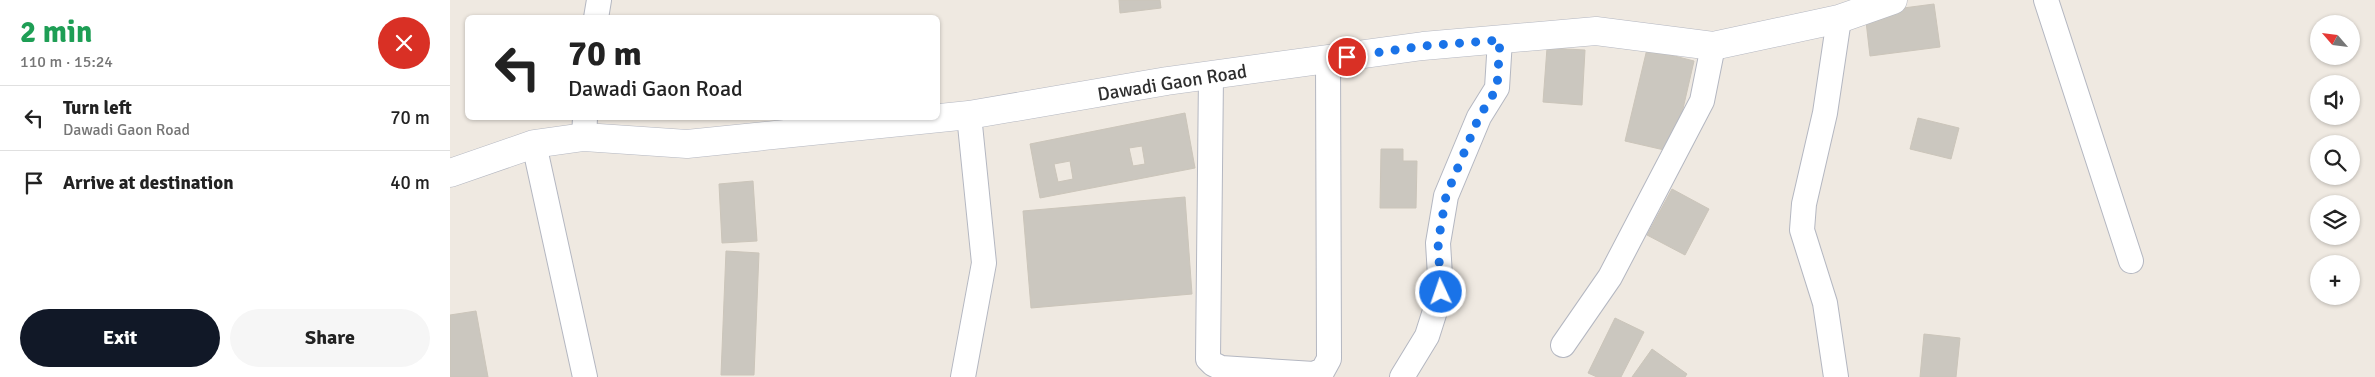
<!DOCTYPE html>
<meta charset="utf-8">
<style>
body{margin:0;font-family:Signika,sans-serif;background:#f6f6f6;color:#222;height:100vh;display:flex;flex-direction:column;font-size:19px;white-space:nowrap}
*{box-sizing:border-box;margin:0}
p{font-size:16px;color:#767676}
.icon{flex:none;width:28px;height:28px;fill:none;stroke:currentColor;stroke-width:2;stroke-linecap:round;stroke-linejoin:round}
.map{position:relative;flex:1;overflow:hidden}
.panel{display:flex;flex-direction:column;background:#fff;width:450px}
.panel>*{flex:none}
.banner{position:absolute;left:15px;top:15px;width:475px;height:105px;border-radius:8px;box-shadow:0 1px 4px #0004;background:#fff;color:#222;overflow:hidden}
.needle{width:32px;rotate:298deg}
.fabs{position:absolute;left:1860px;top:15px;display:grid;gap:10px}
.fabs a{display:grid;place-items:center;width:50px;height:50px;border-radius:50%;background:#fff;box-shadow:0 1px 4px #0004;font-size:25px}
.pin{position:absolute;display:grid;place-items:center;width:42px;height:42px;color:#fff;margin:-21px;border:2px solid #fff;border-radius:50%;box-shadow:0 1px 5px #0007}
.me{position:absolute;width:55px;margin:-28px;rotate:357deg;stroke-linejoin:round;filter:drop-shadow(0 0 4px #0008)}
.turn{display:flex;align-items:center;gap:18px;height:105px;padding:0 20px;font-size:22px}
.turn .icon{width:65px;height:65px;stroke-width:2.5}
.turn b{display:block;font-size:35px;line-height:42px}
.round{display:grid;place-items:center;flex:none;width:52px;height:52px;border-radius:26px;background:#f6f6f6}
.overview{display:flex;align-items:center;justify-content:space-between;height:85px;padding:0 20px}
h1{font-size:30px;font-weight:700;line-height:38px;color:#1e9e55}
.cta{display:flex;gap:10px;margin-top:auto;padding:10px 20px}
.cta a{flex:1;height:58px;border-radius:30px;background:#111827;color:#fff;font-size:20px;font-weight:700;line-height:58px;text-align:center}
.cta a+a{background:#f6f6f6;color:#222}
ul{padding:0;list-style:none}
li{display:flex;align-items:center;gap:15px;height:65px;padding:0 20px;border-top:1px solid #e0e0e0}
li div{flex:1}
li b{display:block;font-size:19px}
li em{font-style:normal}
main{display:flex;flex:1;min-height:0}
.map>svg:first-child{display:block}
.building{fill:#cbc7bf;stroke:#cbc5ba;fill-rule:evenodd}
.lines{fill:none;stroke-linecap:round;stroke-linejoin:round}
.street-casing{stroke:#b4b7c1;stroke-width:26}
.secondary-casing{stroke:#b4b7c1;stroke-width:29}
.street{stroke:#fff;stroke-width:24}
.secondary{stroke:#fff;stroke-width:28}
.route{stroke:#1a73e8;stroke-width:9;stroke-dasharray:0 16.2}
.labels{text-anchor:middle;stroke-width:4.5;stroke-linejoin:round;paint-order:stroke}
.street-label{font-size:19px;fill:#2e2e2e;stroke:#fff}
</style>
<main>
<section class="panel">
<div class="overview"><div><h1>2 min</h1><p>110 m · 15:24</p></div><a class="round" style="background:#d93025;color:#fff"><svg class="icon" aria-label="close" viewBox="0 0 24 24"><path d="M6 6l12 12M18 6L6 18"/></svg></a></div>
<ul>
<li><svg class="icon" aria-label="left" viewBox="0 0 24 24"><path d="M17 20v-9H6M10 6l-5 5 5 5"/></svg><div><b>Turn left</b><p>Dawadi Gaon Road</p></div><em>70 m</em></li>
<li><svg class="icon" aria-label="arrive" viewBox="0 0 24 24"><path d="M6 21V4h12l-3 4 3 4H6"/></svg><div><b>Arrive at destination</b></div><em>40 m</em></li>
</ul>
<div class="cta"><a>Exit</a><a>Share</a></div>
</section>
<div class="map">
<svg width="1925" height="377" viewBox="0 0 1925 377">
<rect width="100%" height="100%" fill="#efe9e1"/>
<g class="building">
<polygon points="669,0 710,0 711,8 670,13"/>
<polygon points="1484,4 1490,47 1420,56 1415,13"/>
<polygon points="1097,48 1135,50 1132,105 1093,102"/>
<polygon points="1197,49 1244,61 1223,152 1175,141"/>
<path d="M735,113L745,168L590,198L580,144ZM692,146L695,164L683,166L679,148ZM620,161L623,179L608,182L604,164Z"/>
<polygon points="1468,118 1509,128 1501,159 1460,149"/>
<polygon points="931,149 953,149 953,161 967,161 966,208 930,208"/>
<polygon points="303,181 307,241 272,243 269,184"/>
<polygon points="1222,189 1259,209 1235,255 1197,235"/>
<polygon points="735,197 742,294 581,308 573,211"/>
<polygon points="276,251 309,253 304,375 271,375"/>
<polygon points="26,311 38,377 0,377 0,315"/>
<polygon points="1165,318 1194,332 1171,377 1147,377 1138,373"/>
<polygon points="1474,334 1510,338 1506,377 1470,377"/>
<polygon points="1202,349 1237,374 1235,377 1182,377"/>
</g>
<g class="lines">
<defs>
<g id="street">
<polyline points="1596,0 1681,261"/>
<polyline points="146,18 149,0"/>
<polyline points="761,75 758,359 763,364 771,368 864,374 873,370 879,359 878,59"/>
<polyline points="134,137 135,118"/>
<polyline points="84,144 135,377"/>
<polyline points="1113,345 1160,277 1252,101 1263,46"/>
<polyline points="513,377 534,263 519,115"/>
<polyline points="952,377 977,336 991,292 988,243 996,196 1029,117 1047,88 1050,40"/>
<polyline points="1386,377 1375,303 1352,230 1354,204 1375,113 1389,19"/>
</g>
<polyline id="secondary" points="0,173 84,144 134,137 237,144 519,115 717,81 973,46 1146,31 1263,46 1389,19 1443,0"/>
</defs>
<use href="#street" class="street-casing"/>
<use href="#secondary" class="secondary-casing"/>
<use href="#street" class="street"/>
<use href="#secondary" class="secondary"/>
</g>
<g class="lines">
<polyline class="route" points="897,57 973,46 1050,40 1047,88 1029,117 996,196 988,243 991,292"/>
</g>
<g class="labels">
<g class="street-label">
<text transform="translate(722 82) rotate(-9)" y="7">Dawadi Gaon Road</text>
</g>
</g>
</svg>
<div class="fabs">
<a><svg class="needle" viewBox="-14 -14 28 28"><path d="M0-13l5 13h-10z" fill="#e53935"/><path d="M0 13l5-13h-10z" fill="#767676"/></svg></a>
<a><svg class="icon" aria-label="sound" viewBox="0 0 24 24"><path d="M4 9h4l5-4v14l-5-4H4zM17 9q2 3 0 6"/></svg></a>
<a><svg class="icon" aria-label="search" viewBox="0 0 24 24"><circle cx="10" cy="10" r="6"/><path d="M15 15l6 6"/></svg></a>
<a><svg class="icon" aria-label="layers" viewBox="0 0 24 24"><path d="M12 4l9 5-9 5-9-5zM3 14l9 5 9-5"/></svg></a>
<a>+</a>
</div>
<div class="pin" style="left:897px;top:57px;background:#d93025"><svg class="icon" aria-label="arrive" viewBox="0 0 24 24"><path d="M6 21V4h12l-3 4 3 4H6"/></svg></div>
<svg class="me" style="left:991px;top:292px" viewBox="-20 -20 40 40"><circle r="17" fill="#1a73e8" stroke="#fff" stroke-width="3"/><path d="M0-11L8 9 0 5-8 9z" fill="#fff"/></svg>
<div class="banner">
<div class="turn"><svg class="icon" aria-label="left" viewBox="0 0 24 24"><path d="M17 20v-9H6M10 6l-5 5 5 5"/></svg><div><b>70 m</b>Dawadi Gaon Road</div></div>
</div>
</div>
</main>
